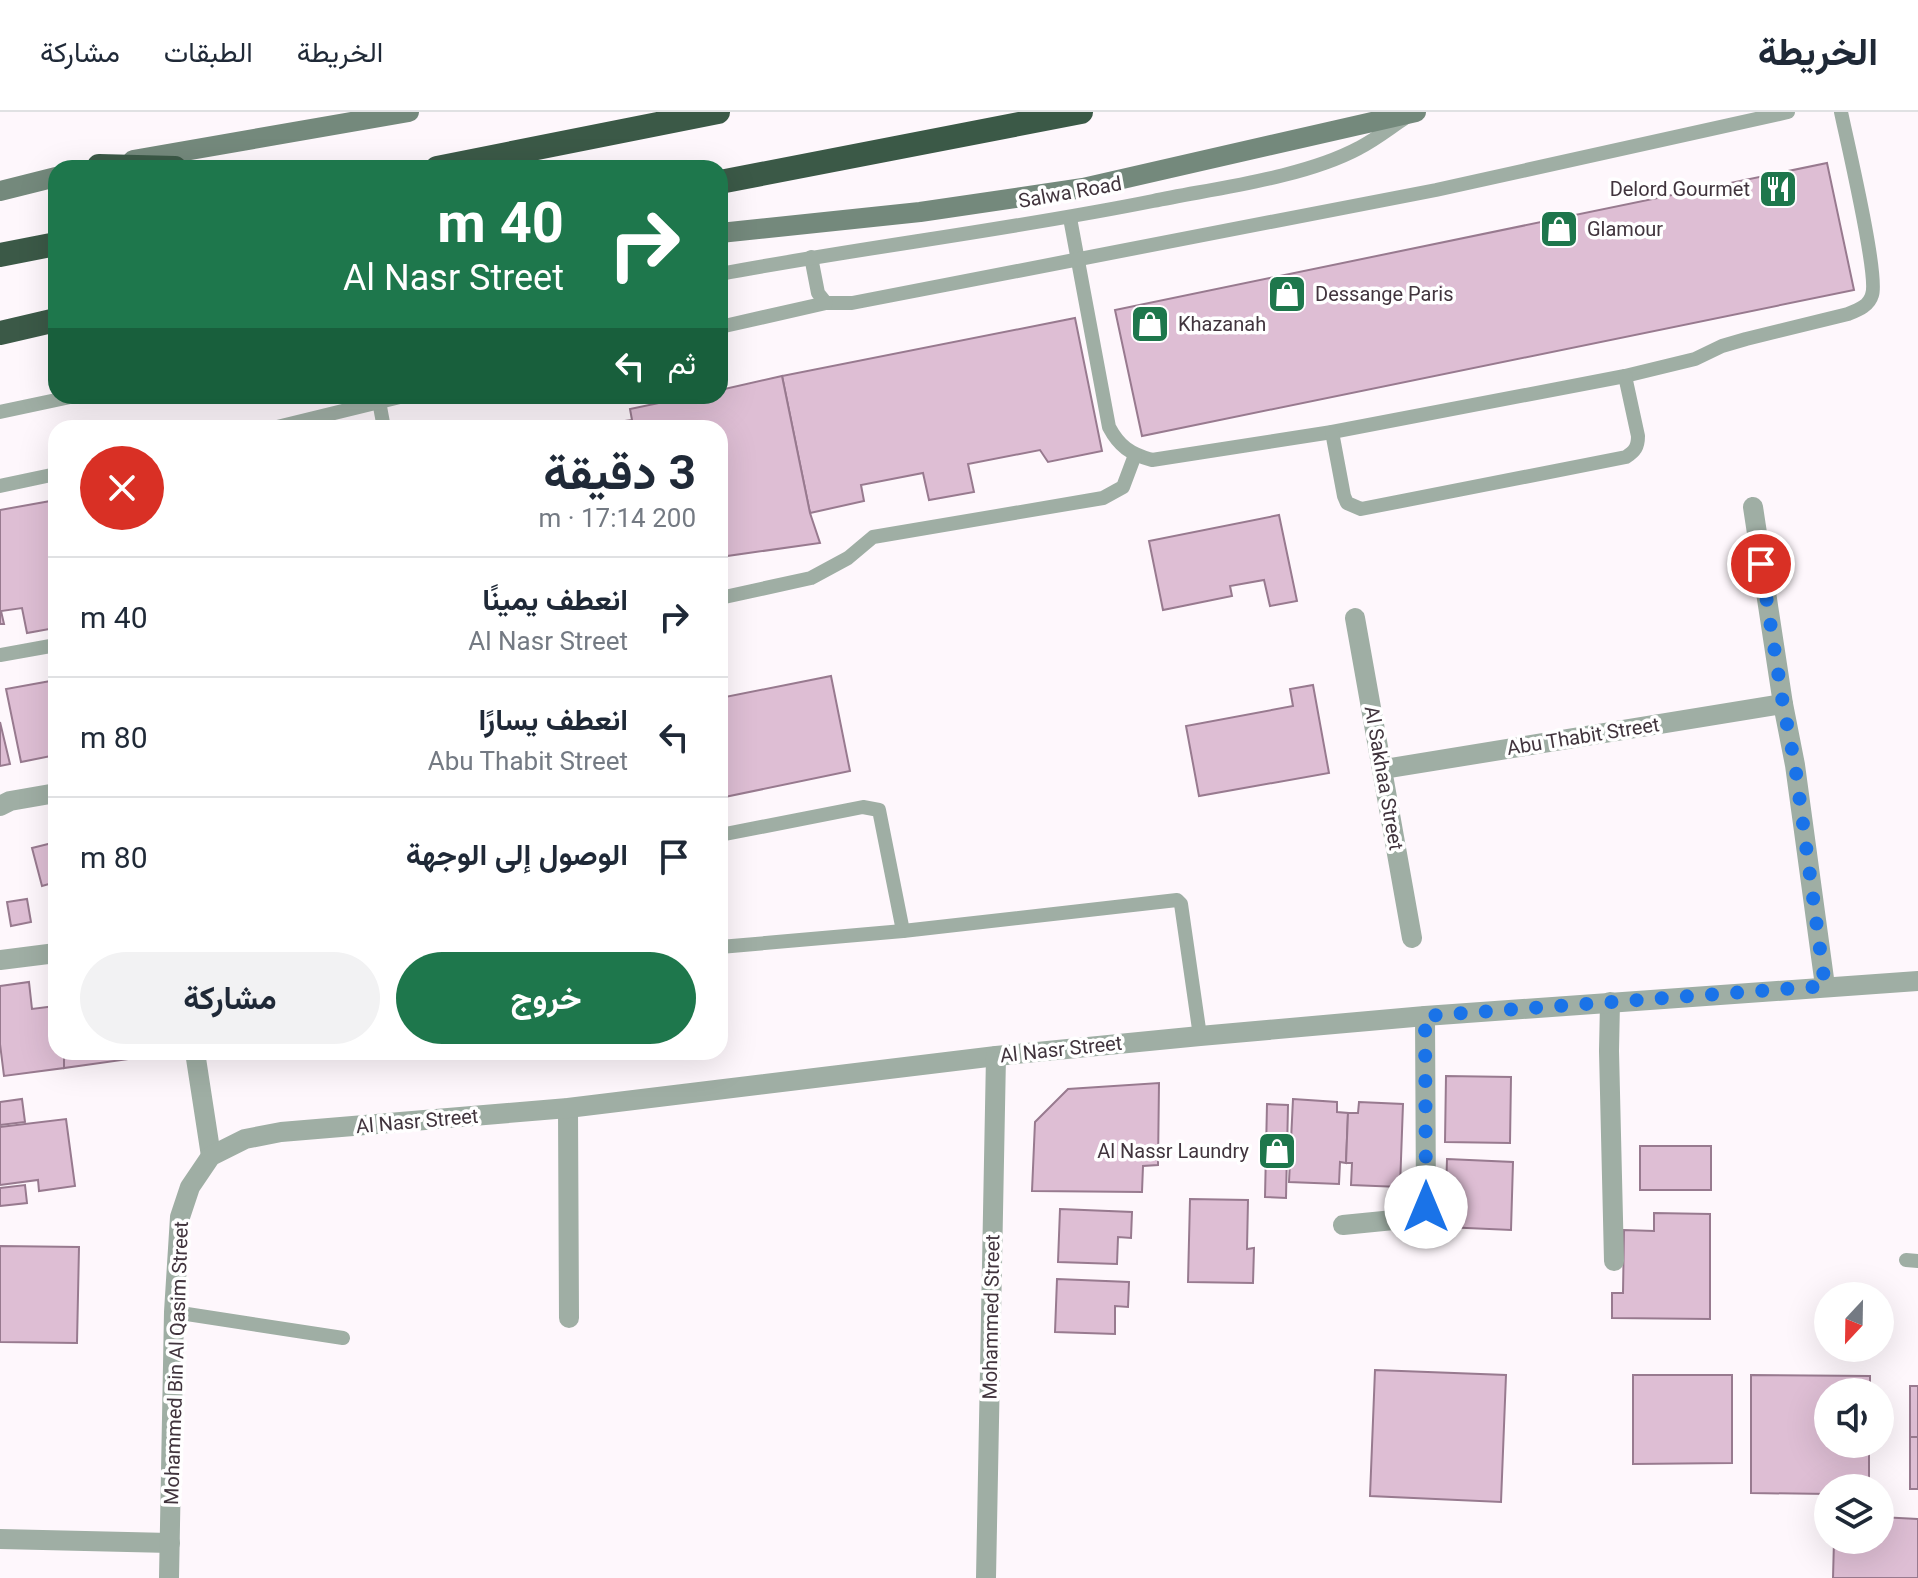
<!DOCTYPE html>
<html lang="ar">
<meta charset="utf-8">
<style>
body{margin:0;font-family:Roboto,Vazirmatn,sans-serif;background:#f2f2f3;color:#1f2937;direction:rtl;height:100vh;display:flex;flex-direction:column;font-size:30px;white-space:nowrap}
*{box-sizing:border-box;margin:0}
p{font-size:26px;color:#747a83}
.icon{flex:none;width:44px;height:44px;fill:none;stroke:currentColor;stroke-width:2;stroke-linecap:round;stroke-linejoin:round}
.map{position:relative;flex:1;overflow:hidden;direction:ltr}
.details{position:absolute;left:48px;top:308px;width:680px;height:640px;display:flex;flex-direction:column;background:#fff;border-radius:24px;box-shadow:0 8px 32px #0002;direction:rtl}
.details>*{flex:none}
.top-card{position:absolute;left:48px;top:48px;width:680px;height:244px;border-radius:24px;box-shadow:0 8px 32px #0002;direction:rtl;background:#1e774c;color:#fff;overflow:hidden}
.needle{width:52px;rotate:202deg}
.controls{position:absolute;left:1814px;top:1170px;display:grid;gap:16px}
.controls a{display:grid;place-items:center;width:80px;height:80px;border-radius:50%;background:#fff;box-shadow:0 8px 32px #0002;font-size:40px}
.pin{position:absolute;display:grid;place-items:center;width:68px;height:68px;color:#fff;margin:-34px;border:4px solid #fff;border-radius:50%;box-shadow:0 2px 8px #0007}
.me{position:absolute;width:88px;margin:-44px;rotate:0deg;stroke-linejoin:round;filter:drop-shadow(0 0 6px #0008)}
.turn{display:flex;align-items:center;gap:28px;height:168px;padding:0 32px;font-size:36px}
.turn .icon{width:104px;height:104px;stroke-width:2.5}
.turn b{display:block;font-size:56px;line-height:68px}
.then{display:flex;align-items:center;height:76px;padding:0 32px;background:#0003;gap:16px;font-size:30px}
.round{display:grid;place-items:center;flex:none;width:84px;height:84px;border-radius:42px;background:#f2f2f3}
.summary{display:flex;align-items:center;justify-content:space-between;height:136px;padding:0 32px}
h1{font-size:48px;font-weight:700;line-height:60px}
.primary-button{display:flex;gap:16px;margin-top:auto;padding:16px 32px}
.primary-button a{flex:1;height:92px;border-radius:48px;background:#1e774c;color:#fff;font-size:32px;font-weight:700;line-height:92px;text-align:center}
.primary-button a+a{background:#f2f2f3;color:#1f2937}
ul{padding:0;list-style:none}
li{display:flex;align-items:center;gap:24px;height:120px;padding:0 32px;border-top:2px solid #e0e1e3}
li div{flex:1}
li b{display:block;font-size:30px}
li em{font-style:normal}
header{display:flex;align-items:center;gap:48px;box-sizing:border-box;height:112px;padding:0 40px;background:#fff;border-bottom:2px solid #e0e1e3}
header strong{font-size:38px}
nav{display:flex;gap:44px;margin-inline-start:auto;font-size:28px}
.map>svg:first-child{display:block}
.building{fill:#debed4;stroke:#987a8f;stroke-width:2}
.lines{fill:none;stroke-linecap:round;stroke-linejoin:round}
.service{stroke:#9faea4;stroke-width:14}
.minor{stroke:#9faea4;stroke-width:20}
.secondary{stroke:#74897c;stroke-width:20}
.motorway{stroke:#3b5947;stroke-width:24}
.route{stroke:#1a73e8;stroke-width:14;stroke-dasharray:0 25.2}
.labels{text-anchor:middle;stroke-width:7;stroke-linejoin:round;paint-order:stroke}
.poi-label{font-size:20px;fill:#41343d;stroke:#fff;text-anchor:start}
.street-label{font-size:20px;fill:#41343d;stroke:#fff}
</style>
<header>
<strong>الخريطة</strong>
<nav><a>الخريطة</a><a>الطبقات</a><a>مشاركة</a></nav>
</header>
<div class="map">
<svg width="1918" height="1466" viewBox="0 0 1918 1466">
<rect width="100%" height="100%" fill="#fef7fc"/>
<g class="building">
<polygon points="1827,51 1854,178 1142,324 1115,198"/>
<polygon points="1075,206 1102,339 1048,350 1040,338 968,352 974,380 929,388 923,361 861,373 864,389 810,401 782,264"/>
<polygon points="782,264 810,401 820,431 720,445 720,316 575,316 632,308 630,297 692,284 720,284 720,278"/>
<polygon points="56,388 56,489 50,490 55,516 27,521 22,496 1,499 4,512 0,512 0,398"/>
<polygon points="1279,403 1297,489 1270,494 1264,468 1230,474 1232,484 1163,498 1149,429"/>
<polygon points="831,564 850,659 720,686 720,586"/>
<polygon points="56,568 56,643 21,650 6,577"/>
<polygon points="1313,573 1329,661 1199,684 1186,614 1293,594 1290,577"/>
<polygon points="0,610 10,652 0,654"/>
<polygon points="56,730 56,770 42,774 32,736"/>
<polygon points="27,787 31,810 11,814 7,790"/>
<polygon points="29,870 32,897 56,894 56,940 64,940 64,956 4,964 0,932 0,874"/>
<polygon points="64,940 128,940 129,947 64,956"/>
<polygon points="1446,964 1511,965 1510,1031 1445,1030"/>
<polygon points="1159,971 1158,1053 1143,1054 1142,1080 1032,1079 1035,1010 1068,977"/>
<polygon points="22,987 25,1010 0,1013 0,990"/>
<polygon points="1293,987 1337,990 1337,1000 1348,1001 1346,1051 1340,1050 1339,1072 1289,1070"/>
<polygon points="1359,990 1403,992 1400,1075 1351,1073 1352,1051 1346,1051 1348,1001 1358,1001"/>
<polygon points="1267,992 1288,993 1286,1086 1265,1085"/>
<polygon points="66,1007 75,1074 39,1079 38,1068 0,1073 0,1015"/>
<rect x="1640" y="1034" width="71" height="44"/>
<polygon points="1447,1047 1513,1050 1511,1118 1445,1115"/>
<polygon points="25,1073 27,1091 0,1094 0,1076"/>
<polygon points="1190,1087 1248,1088 1247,1137 1254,1136 1253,1171 1188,1170"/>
<polygon points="1060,1097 1132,1100 1131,1126 1118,1125 1117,1152 1058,1150"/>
<polygon points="1654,1101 1710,1102 1710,1207 1612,1206 1612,1181 1623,1181 1624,1118 1654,1119"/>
<polygon points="0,1134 79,1135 77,1231 0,1230"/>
<polygon points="1057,1167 1129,1170 1128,1195 1115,1194 1115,1222 1055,1220"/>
<polygon points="1375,1258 1506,1263 1501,1390 1370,1384"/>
<polygon points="1633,1263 1732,1263 1732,1351 1633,1352"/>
<polygon points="1751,1263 1870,1264 1870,1280 1828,1280 1828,1332 1869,1332 1869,1376 1828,1376 1828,1382 1751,1381"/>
<rect x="1910" y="1274" width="8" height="51"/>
<rect x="1910" y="1325" width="8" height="52"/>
<polygon points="1880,1405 1918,1407 1918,1466 1833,1466 1834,1428 1880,1428"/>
</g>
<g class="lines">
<g class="service">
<path d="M1070,106L1109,315C1119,334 1130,342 1152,348L1332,320L1625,264L1695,247L1722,234L1746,227L1848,202C1858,198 1869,194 1872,183C1879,164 1847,29 1841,0"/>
<polyline points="811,145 818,181 826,191 852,191 1436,78 1788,0"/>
<path d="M720,162C864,135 1009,118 1153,89C1216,76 1303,66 1359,36C1375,28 1390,16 1405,6"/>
<polyline points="720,215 826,191"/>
<polyline points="378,284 384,316"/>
<polyline points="0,300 75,284"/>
<polyline points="273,316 404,284"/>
<path d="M1332,320L1344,384L1347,391L1361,397L1626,345C1635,339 1638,335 1638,324L1625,264"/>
<polyline points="0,374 56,362"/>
<polyline points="720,486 811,466 848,446 873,425 1103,386 1123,375 1135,343"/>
<polyline points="0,543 56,533"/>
<polyline points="720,723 863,695 879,698 903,819"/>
<polyline points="720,835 903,819 1177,788 1181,792 1200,924"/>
<polyline points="1906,1148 1918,1149"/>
<polyline points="174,1200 343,1226"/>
</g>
<g class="minor">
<polyline points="1753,395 1783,592 1795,653 1825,874"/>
<polyline points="1355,506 1412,826"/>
<polyline points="1384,657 1783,592"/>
<polyline points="0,694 10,689 56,681"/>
<polyline points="0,848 56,841"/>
<polyline points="1610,890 1609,939 1614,1149"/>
<polyline points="195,940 211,1044"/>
<polyline points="568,996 569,1206"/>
<polyline points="1343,1113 1414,1106 1426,1095 1425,904"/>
<polyline points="0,1427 170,1431"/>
<polyline points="169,1466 174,1200 180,1105 190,1075 211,1044 245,1027 281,1020 568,996 996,944 1200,924 1425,904 1918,869"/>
<polyline points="986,1466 996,944"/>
</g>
<g class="secondary">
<polyline points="133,48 409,0"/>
<polyline points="0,79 56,65"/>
<polyline points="720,121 920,100 1083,76 1416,0"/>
</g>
<g class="motorway">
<polyline points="99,54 175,56"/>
<polyline points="437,56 718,0"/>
<polyline points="720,70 1081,0"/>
<polyline points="0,143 56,132"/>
<polyline points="0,221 56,208"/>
</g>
</g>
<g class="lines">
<polyline class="route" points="1426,1095 1425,904 1825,874 1795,653 1783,592 1761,452"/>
</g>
<defs>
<symbol id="restaurant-square" viewBox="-11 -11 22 22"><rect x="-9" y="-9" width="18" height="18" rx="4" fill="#1e774c" stroke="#fff"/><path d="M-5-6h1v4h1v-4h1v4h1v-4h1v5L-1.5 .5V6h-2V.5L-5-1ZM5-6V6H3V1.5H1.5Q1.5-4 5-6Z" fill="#fff"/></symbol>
<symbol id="shop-square" viewBox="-11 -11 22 22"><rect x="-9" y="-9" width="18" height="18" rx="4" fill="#1e774c" stroke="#fff"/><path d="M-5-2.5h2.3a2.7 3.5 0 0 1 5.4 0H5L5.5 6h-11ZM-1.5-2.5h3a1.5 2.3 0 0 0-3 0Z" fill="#fff"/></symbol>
</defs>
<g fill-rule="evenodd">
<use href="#restaurant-square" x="1756" y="55" width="44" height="44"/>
<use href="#shop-square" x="1537" y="95" width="44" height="44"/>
<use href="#shop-square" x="1265" y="160" width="44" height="44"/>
<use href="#shop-square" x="1128" y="190" width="44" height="44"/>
<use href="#shop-square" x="1255" y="1017" width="44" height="44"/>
</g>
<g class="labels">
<g class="poi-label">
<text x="1750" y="84" text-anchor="end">Delord Gourmet</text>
<text x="1587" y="124">Glamour</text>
<text x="1315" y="189">Dessange Paris</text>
<text x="1178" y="219">Khazanah</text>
<text x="1249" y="1046" text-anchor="end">Al Nassr Laundry</text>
</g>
<g class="street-label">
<text transform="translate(1070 80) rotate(-10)" y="7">Salwa Road</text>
<text transform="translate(1583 624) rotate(-9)" y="7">Abu Thabit Street</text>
<text transform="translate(1384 666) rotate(80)" y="7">Al Sakhaa Street</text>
<text transform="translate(1061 937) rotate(-6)" y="7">Al Nasr Street</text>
<text transform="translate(417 1009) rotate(-5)" y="7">Al Nasr Street</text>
<text transform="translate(991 1205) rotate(-89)" y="7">Mohammed Street</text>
<text transform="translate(176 1251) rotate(-88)" y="7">Mohammed Bin Al Qasim Street</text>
</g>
</g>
</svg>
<div class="controls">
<a><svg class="needle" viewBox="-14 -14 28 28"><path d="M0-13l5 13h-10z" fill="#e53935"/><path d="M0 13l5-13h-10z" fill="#747a83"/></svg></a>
<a><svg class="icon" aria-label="sound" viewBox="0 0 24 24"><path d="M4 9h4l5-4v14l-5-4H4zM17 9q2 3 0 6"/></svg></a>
<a><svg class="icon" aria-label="layers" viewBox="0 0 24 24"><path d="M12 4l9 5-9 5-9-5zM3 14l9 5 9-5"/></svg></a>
</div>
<div class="pin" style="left:1761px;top:452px;background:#d93025"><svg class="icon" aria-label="arrive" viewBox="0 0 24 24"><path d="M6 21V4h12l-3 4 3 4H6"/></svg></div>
<svg class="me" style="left:1426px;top:1095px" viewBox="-20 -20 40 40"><circle r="19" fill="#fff"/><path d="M0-13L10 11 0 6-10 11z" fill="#1a73e8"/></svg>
<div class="top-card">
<div class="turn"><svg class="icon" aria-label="right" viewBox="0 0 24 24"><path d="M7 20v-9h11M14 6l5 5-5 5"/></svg><div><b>40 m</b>Al Nasr Street</div></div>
<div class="then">ثم<svg class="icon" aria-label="left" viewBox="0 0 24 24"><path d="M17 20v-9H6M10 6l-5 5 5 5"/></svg></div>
</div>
<section class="details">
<div class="summary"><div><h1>3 دقيقة</h1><p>200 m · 17:14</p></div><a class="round" style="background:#d93025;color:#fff"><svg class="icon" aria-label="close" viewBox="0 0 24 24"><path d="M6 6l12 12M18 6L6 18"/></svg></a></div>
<ul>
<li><svg class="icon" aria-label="right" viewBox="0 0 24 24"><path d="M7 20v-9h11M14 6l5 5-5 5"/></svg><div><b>انعطف يمينًا</b><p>Al Nasr Street</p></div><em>40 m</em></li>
<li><svg class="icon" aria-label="left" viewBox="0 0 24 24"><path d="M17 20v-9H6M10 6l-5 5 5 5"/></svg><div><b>انعطف يسارًا</b><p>Abu Thabit Street</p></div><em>80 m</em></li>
<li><svg class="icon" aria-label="arrive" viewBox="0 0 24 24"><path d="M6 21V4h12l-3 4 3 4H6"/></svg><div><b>الوصول إلى الوجهة</b></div><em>80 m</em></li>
</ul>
<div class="primary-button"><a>خروج</a><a>مشاركة</a></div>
</section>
</div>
